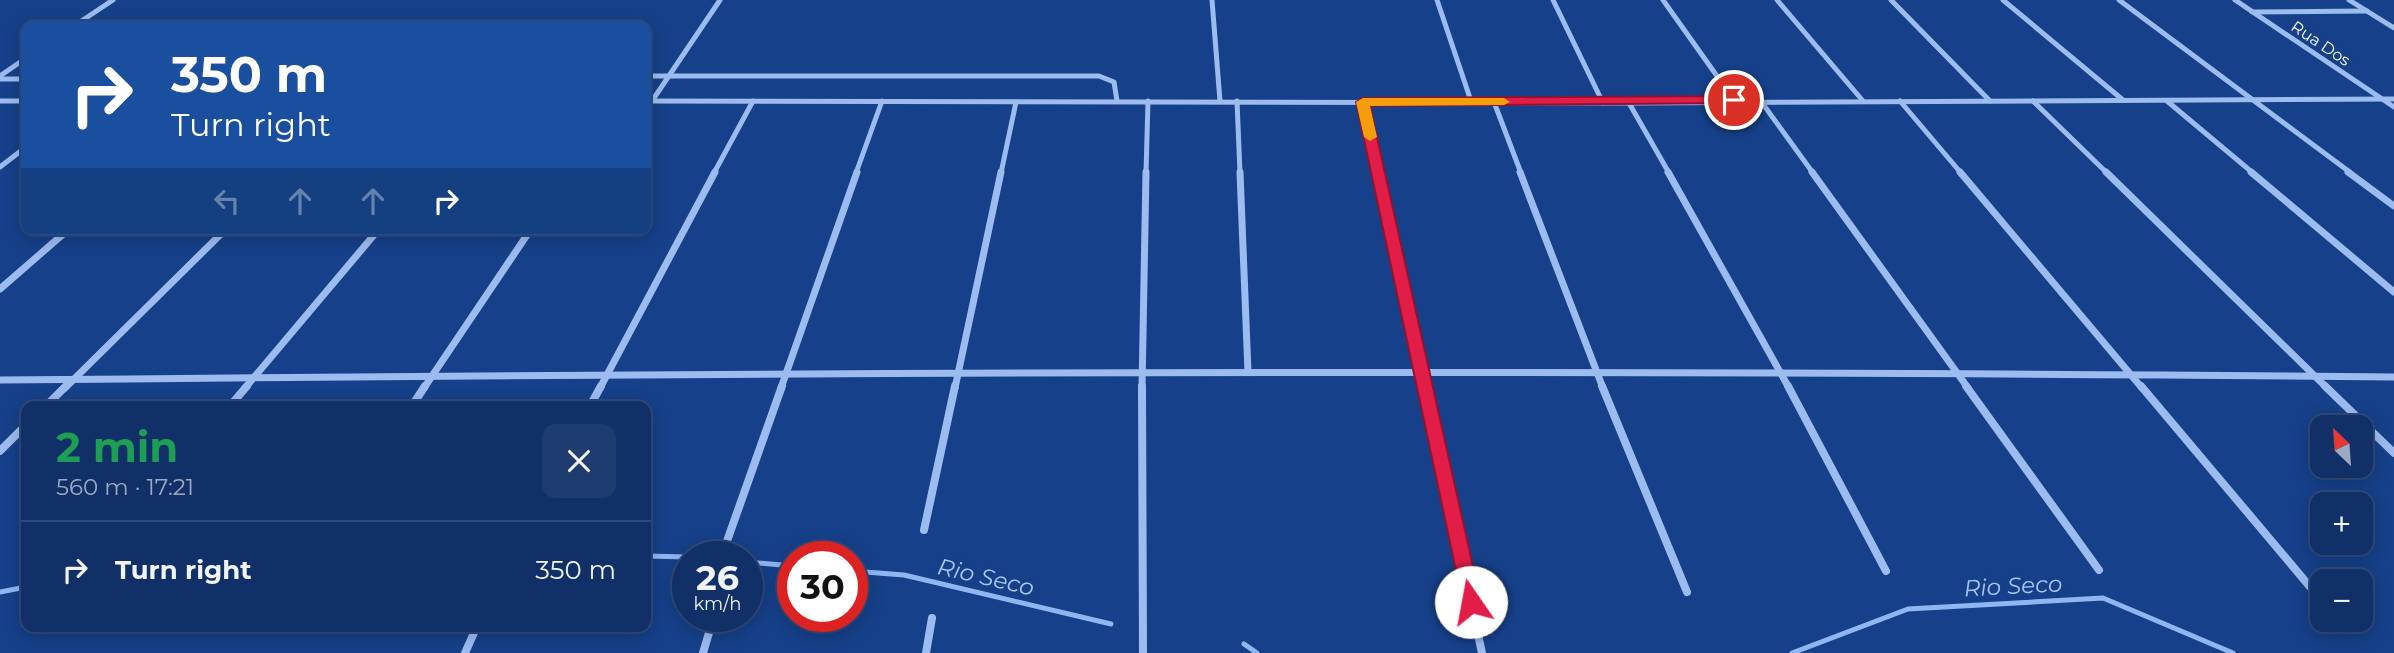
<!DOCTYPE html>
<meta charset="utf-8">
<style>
body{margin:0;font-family:Montserrat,sans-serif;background:#1e3c70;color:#f1f3f6;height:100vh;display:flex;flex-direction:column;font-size:26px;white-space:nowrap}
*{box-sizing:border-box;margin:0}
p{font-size:23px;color:#9ca9c0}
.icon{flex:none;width:38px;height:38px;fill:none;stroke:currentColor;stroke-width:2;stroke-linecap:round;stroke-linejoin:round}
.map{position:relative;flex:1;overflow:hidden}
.side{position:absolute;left:21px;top:401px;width:630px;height:231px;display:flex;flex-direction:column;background:#103067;border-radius:14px;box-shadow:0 4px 18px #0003,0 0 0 2px #304b7b}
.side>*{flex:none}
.hud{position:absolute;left:21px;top:21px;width:630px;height:214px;border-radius:14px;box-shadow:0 4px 18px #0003,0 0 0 2px #304b7b;background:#1a4fa0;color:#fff;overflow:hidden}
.needle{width:46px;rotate:335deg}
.buttons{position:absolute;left:2310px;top:415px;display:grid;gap:14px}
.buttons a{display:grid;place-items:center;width:63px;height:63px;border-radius:14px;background:#103067;box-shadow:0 4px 18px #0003,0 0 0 2px #304b7b;font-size:35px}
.speed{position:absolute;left:672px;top:541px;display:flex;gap:14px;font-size:35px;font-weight:700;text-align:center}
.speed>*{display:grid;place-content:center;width:91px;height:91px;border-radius:50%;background:#103067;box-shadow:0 4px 18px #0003,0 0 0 2px #304b7b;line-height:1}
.speed small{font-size:18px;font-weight:400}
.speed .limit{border:10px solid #d22;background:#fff;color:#111}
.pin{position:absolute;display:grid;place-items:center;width:60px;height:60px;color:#fff;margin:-30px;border:4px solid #fff;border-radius:50%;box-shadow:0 2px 7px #0007}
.me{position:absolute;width:77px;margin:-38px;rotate:348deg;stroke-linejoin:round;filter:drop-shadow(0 0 5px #0008)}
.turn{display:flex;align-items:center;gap:24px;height:147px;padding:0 35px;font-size:32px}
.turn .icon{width:91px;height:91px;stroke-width:2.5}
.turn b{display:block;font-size:49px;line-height:60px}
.lanes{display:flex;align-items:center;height:66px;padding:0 35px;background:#0003;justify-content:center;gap:35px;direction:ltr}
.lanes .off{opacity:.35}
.round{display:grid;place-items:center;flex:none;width:74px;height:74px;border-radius:14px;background:#1e3c70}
.head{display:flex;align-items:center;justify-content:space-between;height:119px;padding:0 35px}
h1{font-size:42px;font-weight:700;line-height:52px;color:#1e9e55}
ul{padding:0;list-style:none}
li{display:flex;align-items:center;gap:21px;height:98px;padding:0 35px;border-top:2px solid #304b7b}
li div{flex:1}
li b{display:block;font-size:26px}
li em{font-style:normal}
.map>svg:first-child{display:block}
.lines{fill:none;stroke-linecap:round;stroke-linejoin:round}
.stream{stroke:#8fb6f1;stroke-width:5}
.minor-far2{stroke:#9cbcef;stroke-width:5}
.minor-far1{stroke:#9cbcef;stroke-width:7}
.minor{stroke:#9cbcef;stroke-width:8}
.route{fill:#e11d48;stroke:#92132f;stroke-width:2}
.slow{fill:#f59e0b}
.labels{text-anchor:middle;stroke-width:7;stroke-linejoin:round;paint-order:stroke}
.far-street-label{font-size:16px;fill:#fff;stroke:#164089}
.near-water-label{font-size:23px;font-style:italic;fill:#a8c7f6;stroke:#164089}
</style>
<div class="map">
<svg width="2394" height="653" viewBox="0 0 2394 653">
<rect width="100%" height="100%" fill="#164089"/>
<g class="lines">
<g class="stream">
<polyline points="646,556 688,557"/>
<polyline points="747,562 793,566"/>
<polyline points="852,571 904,575 1111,624"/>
<polyline points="0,592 26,587"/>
<polyline points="1244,644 1257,653"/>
<polyline points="1792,653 1908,609 2103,598 2233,653"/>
</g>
<g class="minor-far2">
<polyline points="1212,0 1220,101"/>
<polyline points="1437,0 1471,101"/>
<polyline points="1553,0 1603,103"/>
<polyline points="1663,0 1734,100"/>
<polyline points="1777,0 1863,101"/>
<polyline points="1891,0 1990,101"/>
<polyline points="2003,0 2123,100"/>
<polyline points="2119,0 2351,173"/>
<polyline points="2235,0 2394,107"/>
<polyline points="2349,0 2394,28"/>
<polyline points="2252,12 2367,11"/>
<polyline points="74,26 113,0"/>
<polyline points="0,76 26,58"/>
<polyline points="646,76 1099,76 1114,82 1117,101"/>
<polyline points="0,79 26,79"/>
<polyline points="1760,100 1813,173"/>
<polyline points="0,101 26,101"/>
<polyline points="646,101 1629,103 2394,99"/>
<polyline points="652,101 720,0"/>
<polyline points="1237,101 1240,173"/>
<polyline points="1900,101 1961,173"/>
<polyline points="2033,101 2107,173"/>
<polyline points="2167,101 2253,173"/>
<polyline points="1363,102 1378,173"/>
<polyline points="1494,102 1521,173"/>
<polyline points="1629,103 1669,173"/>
<polyline points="0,167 26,147"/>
<polyline points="714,173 753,101"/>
<polyline points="856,173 882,101"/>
<polyline points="1001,173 1016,102"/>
<polyline points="1146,173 1148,101"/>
</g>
<g class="minor-far1">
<polyline points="1240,172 1248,372"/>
<polyline points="1378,172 1425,388"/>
<polyline points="1520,172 1603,388"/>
<polyline points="1668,172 1789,388"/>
<polyline points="1812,172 1968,388"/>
<polyline points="1960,172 2142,388"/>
<polyline points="2106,172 2327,388"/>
<polyline points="2251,172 2394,292"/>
<polyline points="2348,172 2394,206"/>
<polyline points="0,289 69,229"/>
<path d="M0,380C798,372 1596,369 2394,377"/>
<polyline points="65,388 226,229"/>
<polyline points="245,388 379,229"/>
<polyline points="424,388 531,229"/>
<polyline points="600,388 715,172"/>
<polyline points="781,388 857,172"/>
<polyline points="955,388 1001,172"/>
<polyline points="1142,388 1146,172"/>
</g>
<g class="minor">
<polyline points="1142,386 1143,653"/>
<polyline points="1424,386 1482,653"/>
<polyline points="1602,386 1687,592"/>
<polyline points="1788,386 1886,571"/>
<polyline points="1966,386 2099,570"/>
<polyline points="2141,386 2322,601"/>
<polyline points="2325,386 2394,453"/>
<polyline points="46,406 66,386"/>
<polyline points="230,406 247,386"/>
<polyline points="412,406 425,386"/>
<polyline points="590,406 601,386"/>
<polyline points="0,451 26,425"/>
<polyline points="924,530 955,386"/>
<polyline points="725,556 727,541 782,386"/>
<polyline points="465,653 477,626"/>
<polyline points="703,653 714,616"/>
<polyline points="926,653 932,618"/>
</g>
</g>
<polygon class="route" points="1734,96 1741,100 1739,103 1370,106 1481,602 1478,608 1464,608 1356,102 1363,98"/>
<polygon class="slow" points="1363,98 1504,98 1510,102 1504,105 1370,106 1377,137 1370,141 1364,137 1356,102"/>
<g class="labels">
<g class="far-street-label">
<text transform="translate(2321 43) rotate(34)" y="6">Rua Dos</text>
</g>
<g class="near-water-label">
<text transform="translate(986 577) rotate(13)" y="8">Rio Seco</text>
<text transform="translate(2013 586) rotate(-3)" y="8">Rio Seco</text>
</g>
</g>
</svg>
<div class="buttons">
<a><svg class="needle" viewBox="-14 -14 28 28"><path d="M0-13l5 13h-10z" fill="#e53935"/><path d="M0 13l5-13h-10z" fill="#9ca9c0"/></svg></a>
<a>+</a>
<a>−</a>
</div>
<div class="speed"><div>26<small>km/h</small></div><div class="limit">30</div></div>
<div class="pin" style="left:1734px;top:100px;background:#d93025"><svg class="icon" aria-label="arrive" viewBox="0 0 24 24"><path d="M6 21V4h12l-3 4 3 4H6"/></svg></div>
<svg class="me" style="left:1471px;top:602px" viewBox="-20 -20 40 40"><circle r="19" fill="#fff"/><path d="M0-13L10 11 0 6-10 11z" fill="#e11d48"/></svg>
<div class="hud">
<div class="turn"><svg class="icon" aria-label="right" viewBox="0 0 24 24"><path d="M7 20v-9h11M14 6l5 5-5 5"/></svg><div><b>350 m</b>Turn right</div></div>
<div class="lanes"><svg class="icon off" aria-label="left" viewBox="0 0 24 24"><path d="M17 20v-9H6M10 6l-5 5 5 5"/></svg><svg class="icon off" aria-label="ahead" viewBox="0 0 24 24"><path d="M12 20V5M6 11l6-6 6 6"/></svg><svg class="icon off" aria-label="ahead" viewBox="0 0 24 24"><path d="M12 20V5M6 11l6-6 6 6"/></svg><svg class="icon" aria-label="right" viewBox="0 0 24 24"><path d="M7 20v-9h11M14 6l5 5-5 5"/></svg></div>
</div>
<section class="side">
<div class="head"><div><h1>2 min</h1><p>560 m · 17:21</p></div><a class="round"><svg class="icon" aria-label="close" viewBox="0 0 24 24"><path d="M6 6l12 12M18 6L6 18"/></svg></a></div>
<ul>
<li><svg class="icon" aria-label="right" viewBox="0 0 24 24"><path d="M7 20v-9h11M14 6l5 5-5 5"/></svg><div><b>Turn right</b></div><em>350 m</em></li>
</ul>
</section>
</div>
